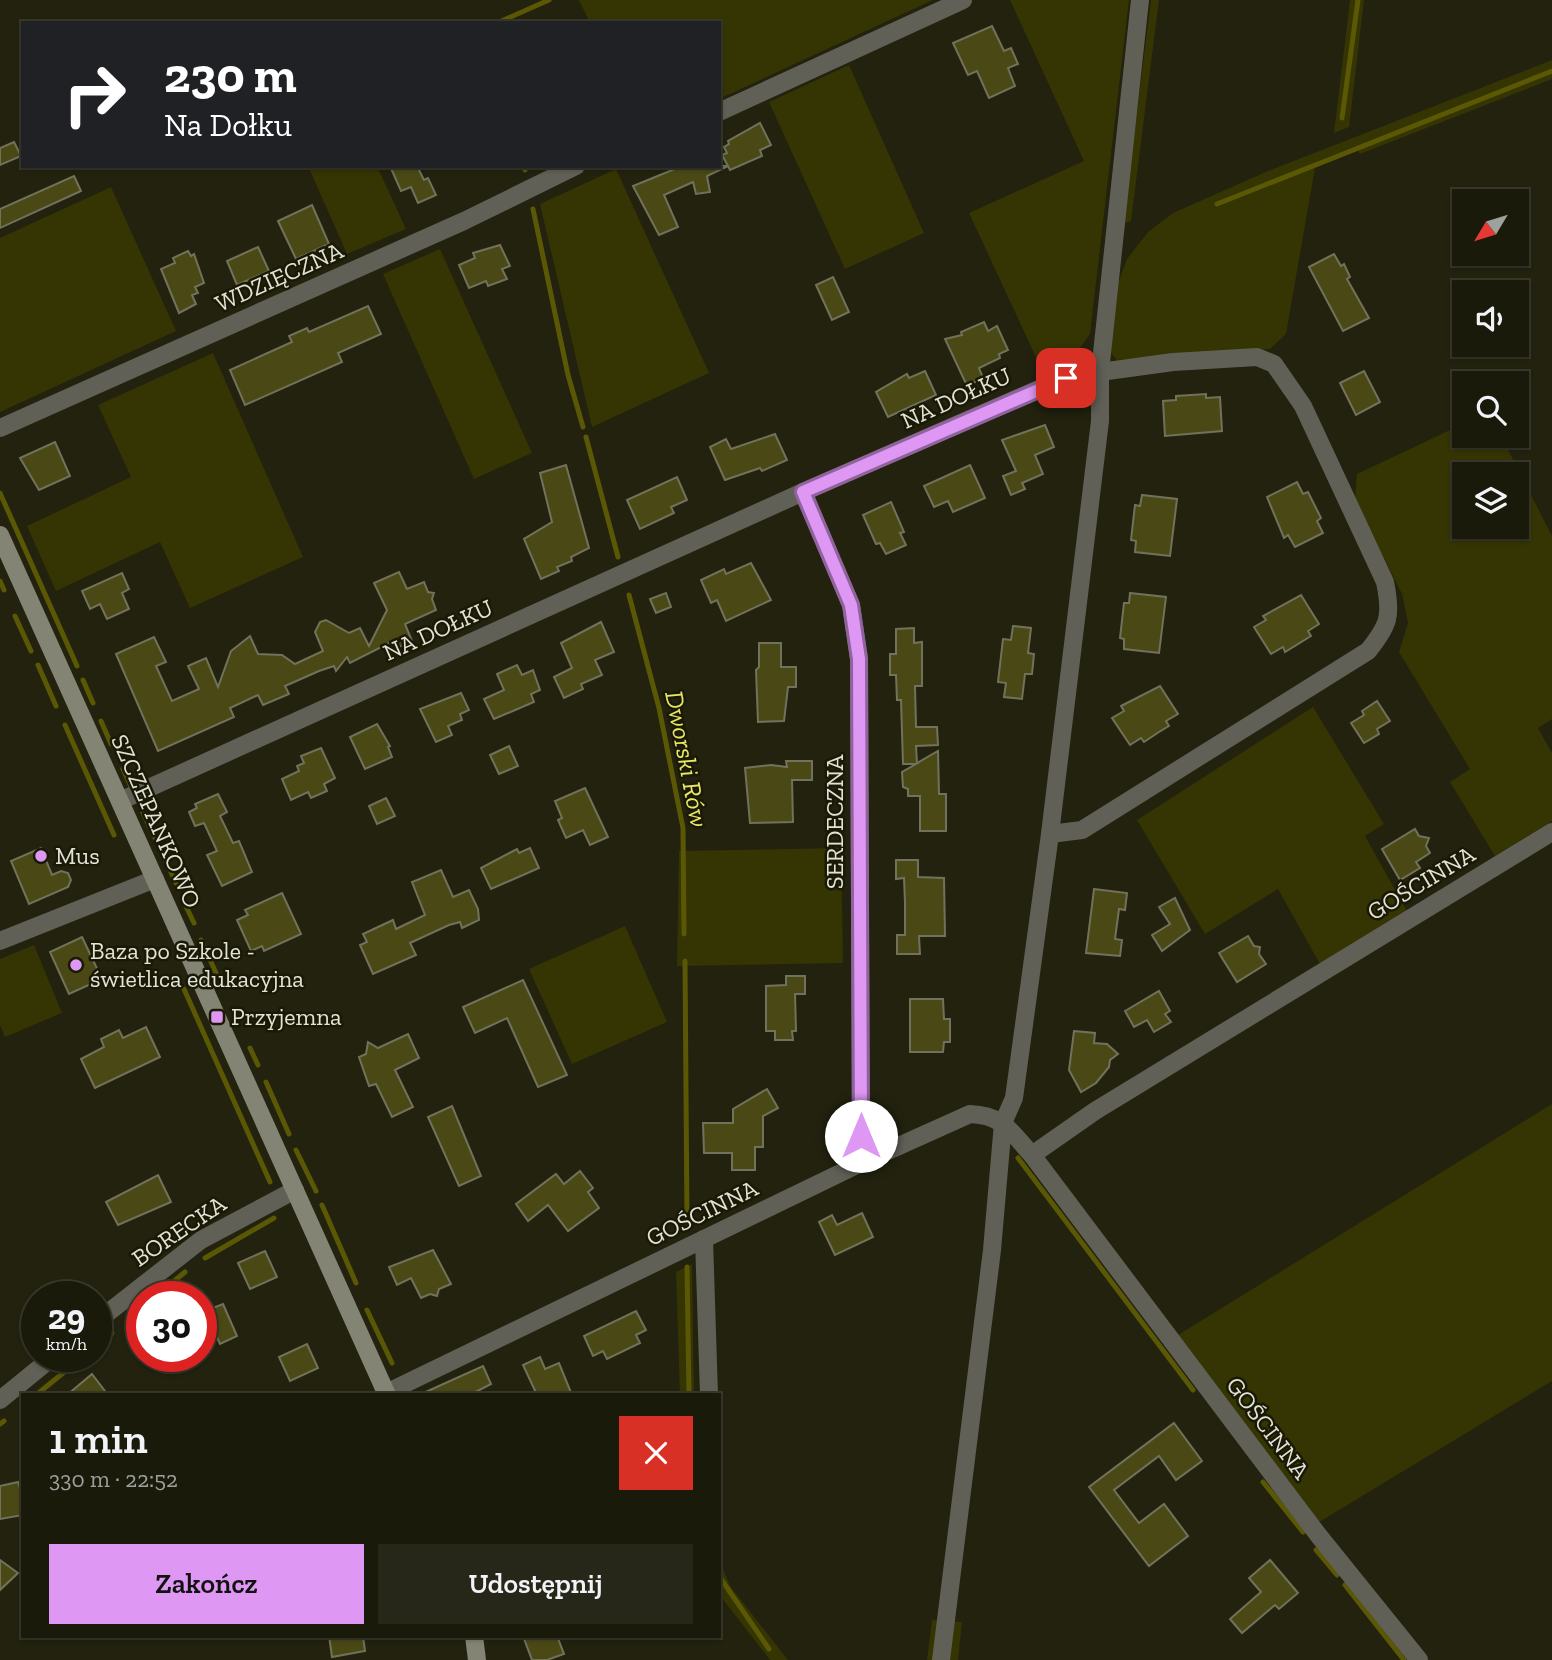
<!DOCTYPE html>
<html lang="pl">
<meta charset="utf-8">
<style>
body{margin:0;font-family:"Zilla Slab",serif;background:#272719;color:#f1f3f6;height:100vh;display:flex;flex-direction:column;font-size:26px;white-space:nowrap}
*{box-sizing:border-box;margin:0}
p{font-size:23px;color:#9fa19d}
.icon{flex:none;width:38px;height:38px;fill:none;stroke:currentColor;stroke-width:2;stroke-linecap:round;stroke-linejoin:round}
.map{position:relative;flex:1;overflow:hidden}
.sheet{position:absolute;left:21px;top:1393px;width:700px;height:245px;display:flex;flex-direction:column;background:#1a1a0b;border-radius:0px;box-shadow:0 2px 5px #0004,0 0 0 2px #38382c}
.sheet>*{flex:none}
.guide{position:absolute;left:21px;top:21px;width:700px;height:147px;border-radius:0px;box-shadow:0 2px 5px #0004,0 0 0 2px #38382c;background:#202124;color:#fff;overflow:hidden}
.needle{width:46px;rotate:232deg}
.tools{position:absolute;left:1452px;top:189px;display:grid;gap:14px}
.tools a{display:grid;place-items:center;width:77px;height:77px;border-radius:0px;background:#1a1a0b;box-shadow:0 2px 5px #0004,0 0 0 2px #38382c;font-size:35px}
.speed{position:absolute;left:21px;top:1281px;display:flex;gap:14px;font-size:35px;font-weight:700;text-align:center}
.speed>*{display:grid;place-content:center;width:91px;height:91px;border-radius:50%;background:#1a1a0b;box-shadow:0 2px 5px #0004,0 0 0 2px #38382c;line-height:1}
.speed small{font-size:18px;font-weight:400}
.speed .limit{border:10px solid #d22;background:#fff;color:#111}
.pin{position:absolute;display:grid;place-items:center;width:60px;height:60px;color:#fff;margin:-30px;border-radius:14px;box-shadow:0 4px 10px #0006}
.me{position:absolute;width:77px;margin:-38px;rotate:0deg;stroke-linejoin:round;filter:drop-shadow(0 0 5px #0008)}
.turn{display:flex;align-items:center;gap:24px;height:147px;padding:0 28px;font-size:32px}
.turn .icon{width:91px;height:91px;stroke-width:2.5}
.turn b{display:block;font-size:49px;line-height:60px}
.round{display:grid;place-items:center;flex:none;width:74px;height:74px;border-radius:0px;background:#272719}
.summary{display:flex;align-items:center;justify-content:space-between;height:119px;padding:0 28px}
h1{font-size:42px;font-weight:600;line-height:52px}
.primary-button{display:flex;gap:14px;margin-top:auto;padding:14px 28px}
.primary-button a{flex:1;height:80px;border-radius:0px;background:#de98f3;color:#111;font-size:28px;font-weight:600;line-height:80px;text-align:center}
.primary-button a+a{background:#272719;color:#f1f3f6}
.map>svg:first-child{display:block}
.green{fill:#353403;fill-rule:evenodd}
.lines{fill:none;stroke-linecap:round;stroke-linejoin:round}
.stream{stroke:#5a5804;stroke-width:5}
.building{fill:#4a4915;stroke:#71725c;stroke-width:2}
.street{stroke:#606057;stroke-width:18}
.secondary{stroke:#848475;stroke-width:18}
.route-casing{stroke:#90639e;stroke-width:18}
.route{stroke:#de98f3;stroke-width:12}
.poi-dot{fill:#de98f3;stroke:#191906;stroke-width:2.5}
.labels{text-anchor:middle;stroke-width:5;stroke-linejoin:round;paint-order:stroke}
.street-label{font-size:24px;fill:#e2e2d6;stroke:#191906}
.poi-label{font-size:24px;fill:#e2e2d6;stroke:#191906;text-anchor:start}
.water-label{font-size:26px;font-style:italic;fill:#e9e768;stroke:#191906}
</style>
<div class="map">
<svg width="1552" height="1660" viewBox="0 0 1552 1660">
<rect width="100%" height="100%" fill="#22220f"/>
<g class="green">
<polygon points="579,0 933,0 719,99 719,23 590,23"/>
<polygon points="1010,0 1129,0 1090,334 1077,352 1041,368 969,213 1084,161"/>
<polygon points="1151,0 1159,0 1131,221 1123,224"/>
<polygon points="1350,0 1364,0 1349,127 1334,133"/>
<polygon points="1552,60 1552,79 1360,154 1356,146 1316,162 1286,334 1270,349 1117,360 1111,353 1118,283 1127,259 1148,232 1173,213 1268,171"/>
<polygon points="849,65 924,233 845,269 769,102"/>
<polygon points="308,166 377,166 406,229 347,254"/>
<polygon points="616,169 709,373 592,427 540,204"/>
<polygon points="111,187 176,331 0,412 0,238"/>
<polygon points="440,249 532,453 474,479 383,274"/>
<polygon points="213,353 303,557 190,608 160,542 56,591 27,526 131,477 98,405"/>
<path d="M1465,423V436H1501L1552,536V719L1538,728L1552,753V821L1495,856L1450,782L1470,769L1399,652L1408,623L1402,594L1355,500L1357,474ZM1465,474H1517V527H1465Z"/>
<polygon points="1313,707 1384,824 1365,836 1407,911 1320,964 1278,889 1205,934 1137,820"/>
<polygon points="841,848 843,963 677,966 679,851"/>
<polygon points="625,926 667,1022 572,1064 529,969"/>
<polygon points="34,945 62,1013 5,1037 0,1025 0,959"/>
<polygon points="1552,1104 1552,1381 1316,1524 1178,1335"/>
<polygon points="692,1264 694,1395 680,1395 676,1272"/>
<polygon points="719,1558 730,1586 788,1660 770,1660 721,1597"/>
<polygon points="932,1620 962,1622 958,1660 927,1660"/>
</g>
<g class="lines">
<g class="stream">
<polyline points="497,23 549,0"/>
<polyline points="1342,118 1358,0"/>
<polyline points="524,166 525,170"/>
<polyline points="1217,204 1552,71"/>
<polyline points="533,209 568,375 583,427"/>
<polyline points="586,437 618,557"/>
<polyline points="0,493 77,666"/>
<polyline points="0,581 4,590"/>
<polyline points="629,595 659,708 683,828 684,934"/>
<polyline points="15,616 31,651"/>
<polyline points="38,665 56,706"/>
<polyline points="83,680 93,703"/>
<polyline points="101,721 111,744"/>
<polyline points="65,725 114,835"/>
<polyline points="123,769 132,789"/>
<polyline points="143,813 155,838"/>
<polyline points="164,857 176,883"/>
<polyline points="183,900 194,923"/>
<polyline points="201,940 216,973"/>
<polyline points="685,961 687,1223"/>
<polyline points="184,989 270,1182"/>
<polyline points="250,1048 258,1065"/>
<polyline points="266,1082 289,1134"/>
<polyline points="296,1150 316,1191"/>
<polyline points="1018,1158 1193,1390"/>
<polyline points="322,1205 356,1283"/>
<polyline points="205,1258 274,1218"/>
<polyline points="687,1267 689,1395"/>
<polyline points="155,1297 185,1272"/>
<polyline points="367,1310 392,1363"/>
<polyline points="130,1318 142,1308"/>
<polyline points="96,1346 112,1333"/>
<polyline points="36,1395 84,1356"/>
<polyline points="0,1424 4,1421"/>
<polyline points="1263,1482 1303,1532"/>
<polyline points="1316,1550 1337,1575"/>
<polyline points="719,1576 769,1649"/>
<polyline points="1345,1585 1404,1660"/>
</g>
</g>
<g class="building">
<polygon points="992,26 1004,51 1011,48 1018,64 1008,68 1015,86 989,98 977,71 968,75 953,43"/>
<polygon points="760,123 771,145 760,150 762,156 730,170 728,166 707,176 710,192 696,194 693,182 664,195 678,227 659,235 633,186 682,166 728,166 722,155 727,153 724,147 729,144 728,141"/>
<polygon points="14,142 21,156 0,165 0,148"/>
<polygon points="390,166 417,166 424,180 428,178 436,195 418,203 411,187 401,191"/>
<polygon points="74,176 81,191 0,228 0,209"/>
<polygon points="312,205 329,244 296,259 278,221"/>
<polygon points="500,245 510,266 502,269 507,279 488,286 486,281 469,288 459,265 475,258 473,253"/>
<polygon points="258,247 269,271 237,285 227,261"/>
<polygon points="188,251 191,256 194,254 204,283 195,287 198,293 192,295 196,304 179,313 161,269 175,263 173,258"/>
<polygon points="1334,254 1341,266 1344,264 1350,277 1347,279 1369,318 1343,331 1309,267"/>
<polygon points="833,277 849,312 832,320 816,285"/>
<polygon points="368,306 381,334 338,353 342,362 245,405 230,370 292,342 289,336 307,328 309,332"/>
<polygon points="984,322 988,331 997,326 1008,350 999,354 1000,358 979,368 983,378 967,386 945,339 962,335 961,332"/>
<polygon points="925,371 936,395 888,417 876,392 907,374 909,378"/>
<polygon points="1364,371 1380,402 1356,415 1340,383"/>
<polygon points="1206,394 1206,398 1220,397 1222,431 1165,436 1163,401 1176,400 1176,396"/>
<polygon points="1045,425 1054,447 1035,455 1043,474 1022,483 1025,489 1011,495 1003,476 1016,471 1002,440"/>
<polygon points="775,434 787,460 762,471 760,468 725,480 710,447 726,439 731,449"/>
<polygon points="55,442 70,476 39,490 20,458"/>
<polygon points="566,465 589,548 571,557 572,561 557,567 559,571 541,579 524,539 552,522 540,473"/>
<polygon points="970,465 985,498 953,512 948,501 934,507 924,486"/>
<polygon points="677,477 687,500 671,507 674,513 640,529 627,500"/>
<polygon points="1297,482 1303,494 1308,492 1321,518 1317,521 1323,533 1295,547 1288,535 1284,538 1267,497"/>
<polygon points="1142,495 1177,499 1170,556 1135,552 1136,541 1131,540 1135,505 1140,506"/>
<polygon points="891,502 904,532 900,533 906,545 886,554 880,543 876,544 863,515"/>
<polygon points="751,563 771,600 726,621 717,600 711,603 701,580 724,569 726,574"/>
<polygon points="399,572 407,589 424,582 428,592 434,593 432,599 436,610 405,624 412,641 397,648 393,641 350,663 347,657 336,671 334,666 319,671 285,686 289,694 263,705 258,695 230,708 234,717 158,751 116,654 154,637 166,662 156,666 172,701 199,689 188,666 206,658 218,687 231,651 250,636 258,654 282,655 295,664 323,651 315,632 320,622 326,620 349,633 360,628 369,646 387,610 374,583"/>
<polygon points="122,573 129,589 122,593 129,609 107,619 100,604 90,609 82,591"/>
<polygon points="666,593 671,607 656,613 650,599"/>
<polygon points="1130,593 1166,597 1159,653 1124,649 1124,639 1120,638 1124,603 1129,603"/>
<polygon points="1301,595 1319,624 1308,631 1311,636 1285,652 1283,647 1271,654 1254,627 1266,620 1263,616"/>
<polygon points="601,622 614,652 595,660 602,675 581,684 583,689 564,698 554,677 572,668 561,643"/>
<polygon points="1013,626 1031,628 1028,653 1034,654 1032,674 1025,674 1022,699 1004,697 1006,683 998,682 1003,639 1011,640"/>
<polygon points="914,628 914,643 922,642 922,686 915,686 916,727 937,727 938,745 916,746 917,763 938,751 939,794 946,794 946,831 920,831 920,796 908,796 908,789 903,787 902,772 916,764 903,764 901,700 897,700 896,675 890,675 890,654 896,654 896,629"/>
<polygon points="759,643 781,643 781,667 796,667 796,687 788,687 784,721 758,722 756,670 759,667"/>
<polygon points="517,665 522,675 533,670 540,690 531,694 534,702 494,719 484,699 504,690 497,674"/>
<polygon points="1160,686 1178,714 1166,721 1169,726 1159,732 1144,742 1141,738 1130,745 1112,718 1124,711 1121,706"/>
<polygon points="461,693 469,710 460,714 462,720 448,726 452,735 436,742 420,709"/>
<polygon points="1377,701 1390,721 1377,729 1379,734 1364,743 1351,723 1364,715 1362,711"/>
<polygon points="377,724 390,746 388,747 392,757 365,769 350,737"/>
<polygon points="509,746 518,766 499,774 490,755"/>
<polygon points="321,748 335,778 324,784 327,791 311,798 308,792 291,800 282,779 299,771 297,766 304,763 301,756"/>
<polygon points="786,761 812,761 812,780 792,780 793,822 750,823 745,768 771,765 787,767"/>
<polygon points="585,788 608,837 590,845 583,830 566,838 558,820 562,818 555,801"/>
<polygon points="218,794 227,812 220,816 233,843 239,841 252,872 222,886 207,855 217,851 204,823 195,826 189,812 197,808 195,804"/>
<polygon points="386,798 395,816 377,824 369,806"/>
<polygon points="1415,829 1419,836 1429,838 1426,846 1430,853 1416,862 1420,868 1400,880 1382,849"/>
<polygon points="41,848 52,875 61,871 68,873 71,880 68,887 29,904 11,861"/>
<polygon points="530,848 539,868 491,889 481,868 517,849 519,853"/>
<polygon points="896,860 918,860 918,877 944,878 945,936 919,936 920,954 897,954 897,935 905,935 905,903 904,878 896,879"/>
<polygon points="441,870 453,897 469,890 478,909 479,920 462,928 460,922 449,925 410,943 416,955 373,974 360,945 367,942 363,934 393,920 396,929 425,915 412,882"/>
<polygon points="1094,889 1127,893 1125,910 1119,909 1115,939 1122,940 1120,956 1086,953"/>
<polygon points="282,893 301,934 264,951 262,946 251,951 237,920 248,915 245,910"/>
<polygon points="1175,898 1190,930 1162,951 1152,935 1170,924 1159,907"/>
<polygon points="1248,936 1254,946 1260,947 1259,954 1266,964 1237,982 1219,953"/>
<polygon points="82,937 102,979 69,994 50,952"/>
<polygon points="786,976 805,976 805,994 795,994 796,1031 792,1031 793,1040 775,1040 775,1031 766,1031 766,986 786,985"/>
<polygon points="523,980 567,1075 538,1087 507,1018 475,1033 463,1007"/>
<polygon points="1159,991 1170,1011 1165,1014 1171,1022 1154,1032 1147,1020 1134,1027 1125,1011"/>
<polygon points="910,999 943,999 944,1019 950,1019 950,1042 944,1042 943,1052 910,1052"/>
<polygon points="146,1027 160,1057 95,1088 81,1059 104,1047 101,1039 119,1030 123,1038"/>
<polygon points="1074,1031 1095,1033 1094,1043 1107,1044 1118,1054 1110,1060 1109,1067 1096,1083 1081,1092 1069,1070"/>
<polygon points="408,1034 419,1058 395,1070 413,1107 392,1117 376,1084 369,1086 359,1057 366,1054 368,1042 378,1048"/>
<polygon points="767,1089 778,1108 763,1116 763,1147 755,1147 755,1170 732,1170 732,1153 704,1153 703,1123 733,1123 733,1109"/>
<polygon points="452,1106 481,1176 459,1186 428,1117"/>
<polygon points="580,1171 593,1188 588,1192 599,1208 568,1231 548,1205 528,1221 516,1204 556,1174 564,1184"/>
<polygon points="158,1175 171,1202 118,1225 106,1202"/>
<polygon points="862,1213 873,1237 835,1255 819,1222 832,1215 837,1225"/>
<polygon points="433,1250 451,1284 439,1289 437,1296 430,1294 421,1298 411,1278 397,1285 389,1267"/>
<polygon points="265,1251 277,1277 250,1289 238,1263"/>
<polygon points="223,1304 237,1336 220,1344 205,1311"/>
<polygon points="636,1311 646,1330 636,1335 640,1343 607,1359 603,1351 593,1356 584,1336"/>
<polygon points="307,1344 318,1368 290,1381 279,1357"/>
<polygon points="540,1357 545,1369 559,1363 572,1395 537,1395 523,1365"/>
<polygon points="483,1366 491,1384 470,1395 419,1395"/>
<polygon points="92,1374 108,1395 67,1395"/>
<polygon points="1174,1423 1202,1461 1176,1480 1159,1456 1114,1490 1139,1523 1164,1504 1188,1536 1149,1566 1089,1487"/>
<polygon points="18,1482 23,1498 23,1515 0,1519 0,1486"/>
<polygon points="0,1560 18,1573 0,1590"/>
<polygon points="1270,1560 1298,1593 1279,1609 1275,1605 1242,1633 1230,1619 1261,1592 1249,1578"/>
<polygon points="329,1636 363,1636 365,1651 332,1657"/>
<polygon points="523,1636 557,1636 564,1654 547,1660 532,1660"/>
</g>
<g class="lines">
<g class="street">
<polyline points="719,112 963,0"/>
<polyline points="0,428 464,221 576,166"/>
<polyline points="803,492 851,605 859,659 861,1163"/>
<path d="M120,801L803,492L1039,389L1066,378L1100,372L1173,362L1257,357L1274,364L1303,406L1385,582C1392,616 1389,625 1368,651L1082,830L1050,834"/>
<polyline points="0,941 155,879"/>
<polyline points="1032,1155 1095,1111 1552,832"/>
<polyline points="704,1239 709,1395"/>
<polyline points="96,1322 201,1240 295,1190"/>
<path d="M386,1393L861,1163L970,1114C1003,1115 1011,1132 1032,1155L1319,1536L1419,1660"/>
<polyline points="0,1400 54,1356"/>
<polyline points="941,1660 992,1250 1003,1123 1014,1098 1050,834 1100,421 1100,372 1140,0"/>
</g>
<g class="secondary">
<polyline points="0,535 387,1395"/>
<polyline points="474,1636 477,1660"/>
</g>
</g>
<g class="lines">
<defs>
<polyline id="route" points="861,1136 859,659 851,605 803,492 1066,378"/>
</defs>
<use href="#route" class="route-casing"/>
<use href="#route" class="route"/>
</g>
<g class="poi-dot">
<circle cx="41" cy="856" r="7"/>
<circle cx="76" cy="965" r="7"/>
<rect x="210" y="1010" width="14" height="14" rx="3.5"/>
</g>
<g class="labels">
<g class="street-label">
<text transform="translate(279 277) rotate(-24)" y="8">WDZIĘCZNA</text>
<text transform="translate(956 398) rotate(-24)" y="8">NA DOŁKU</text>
<text transform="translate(438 630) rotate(-24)" y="8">NA DOŁKU</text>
<text transform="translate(156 821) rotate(66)" y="8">SZCZEPANKOWO</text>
<text transform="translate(835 822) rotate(-90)" y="8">SERDECZNA</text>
<text transform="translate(1421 883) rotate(-31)" y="8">GOŚCINNA</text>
<text transform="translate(702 1213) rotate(-26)" y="8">GOŚCINNA</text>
<text transform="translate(179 1231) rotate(-34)" y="8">BORECKA</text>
<text transform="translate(1268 1428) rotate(53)" y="8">GOŚCINNA</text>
</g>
<g class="poi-label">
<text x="55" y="864">Mus</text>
<text x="90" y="959">Baza po Szkole -<tspan x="90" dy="28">świetlica edukacyjna</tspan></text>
<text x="231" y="1025">Przyjemna</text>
</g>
<g class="water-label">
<text transform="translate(687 759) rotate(79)" y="9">Dworski Rów</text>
</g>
</g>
</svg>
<div class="tools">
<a><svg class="needle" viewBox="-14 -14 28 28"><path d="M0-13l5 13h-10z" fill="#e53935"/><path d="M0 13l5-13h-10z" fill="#9fa19d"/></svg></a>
<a><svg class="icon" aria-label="sound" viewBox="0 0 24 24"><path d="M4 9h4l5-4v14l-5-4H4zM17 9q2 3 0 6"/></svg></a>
<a><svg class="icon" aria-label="search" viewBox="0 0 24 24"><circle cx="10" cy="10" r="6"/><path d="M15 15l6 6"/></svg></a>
<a><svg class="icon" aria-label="layers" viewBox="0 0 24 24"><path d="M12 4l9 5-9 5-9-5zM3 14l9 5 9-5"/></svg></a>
</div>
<div class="speed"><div>29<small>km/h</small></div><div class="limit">30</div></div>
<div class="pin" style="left:1066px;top:378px;background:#d93025"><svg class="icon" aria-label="arrive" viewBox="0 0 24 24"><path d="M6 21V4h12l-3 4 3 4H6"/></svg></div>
<svg class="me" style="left:861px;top:1136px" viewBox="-20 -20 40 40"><circle r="19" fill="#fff"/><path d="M0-13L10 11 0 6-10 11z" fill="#de98f3"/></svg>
<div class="guide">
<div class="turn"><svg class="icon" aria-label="right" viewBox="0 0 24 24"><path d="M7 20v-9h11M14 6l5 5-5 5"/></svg><div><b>230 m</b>Na Dołku</div></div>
</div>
<section class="sheet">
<div class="summary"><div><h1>1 min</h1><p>330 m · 22:52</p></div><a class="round" style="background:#d93025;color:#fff"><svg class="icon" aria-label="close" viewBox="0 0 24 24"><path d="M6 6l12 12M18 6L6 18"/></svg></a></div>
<div class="primary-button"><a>Zakończ</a><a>Udostępnij</a></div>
</section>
</div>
